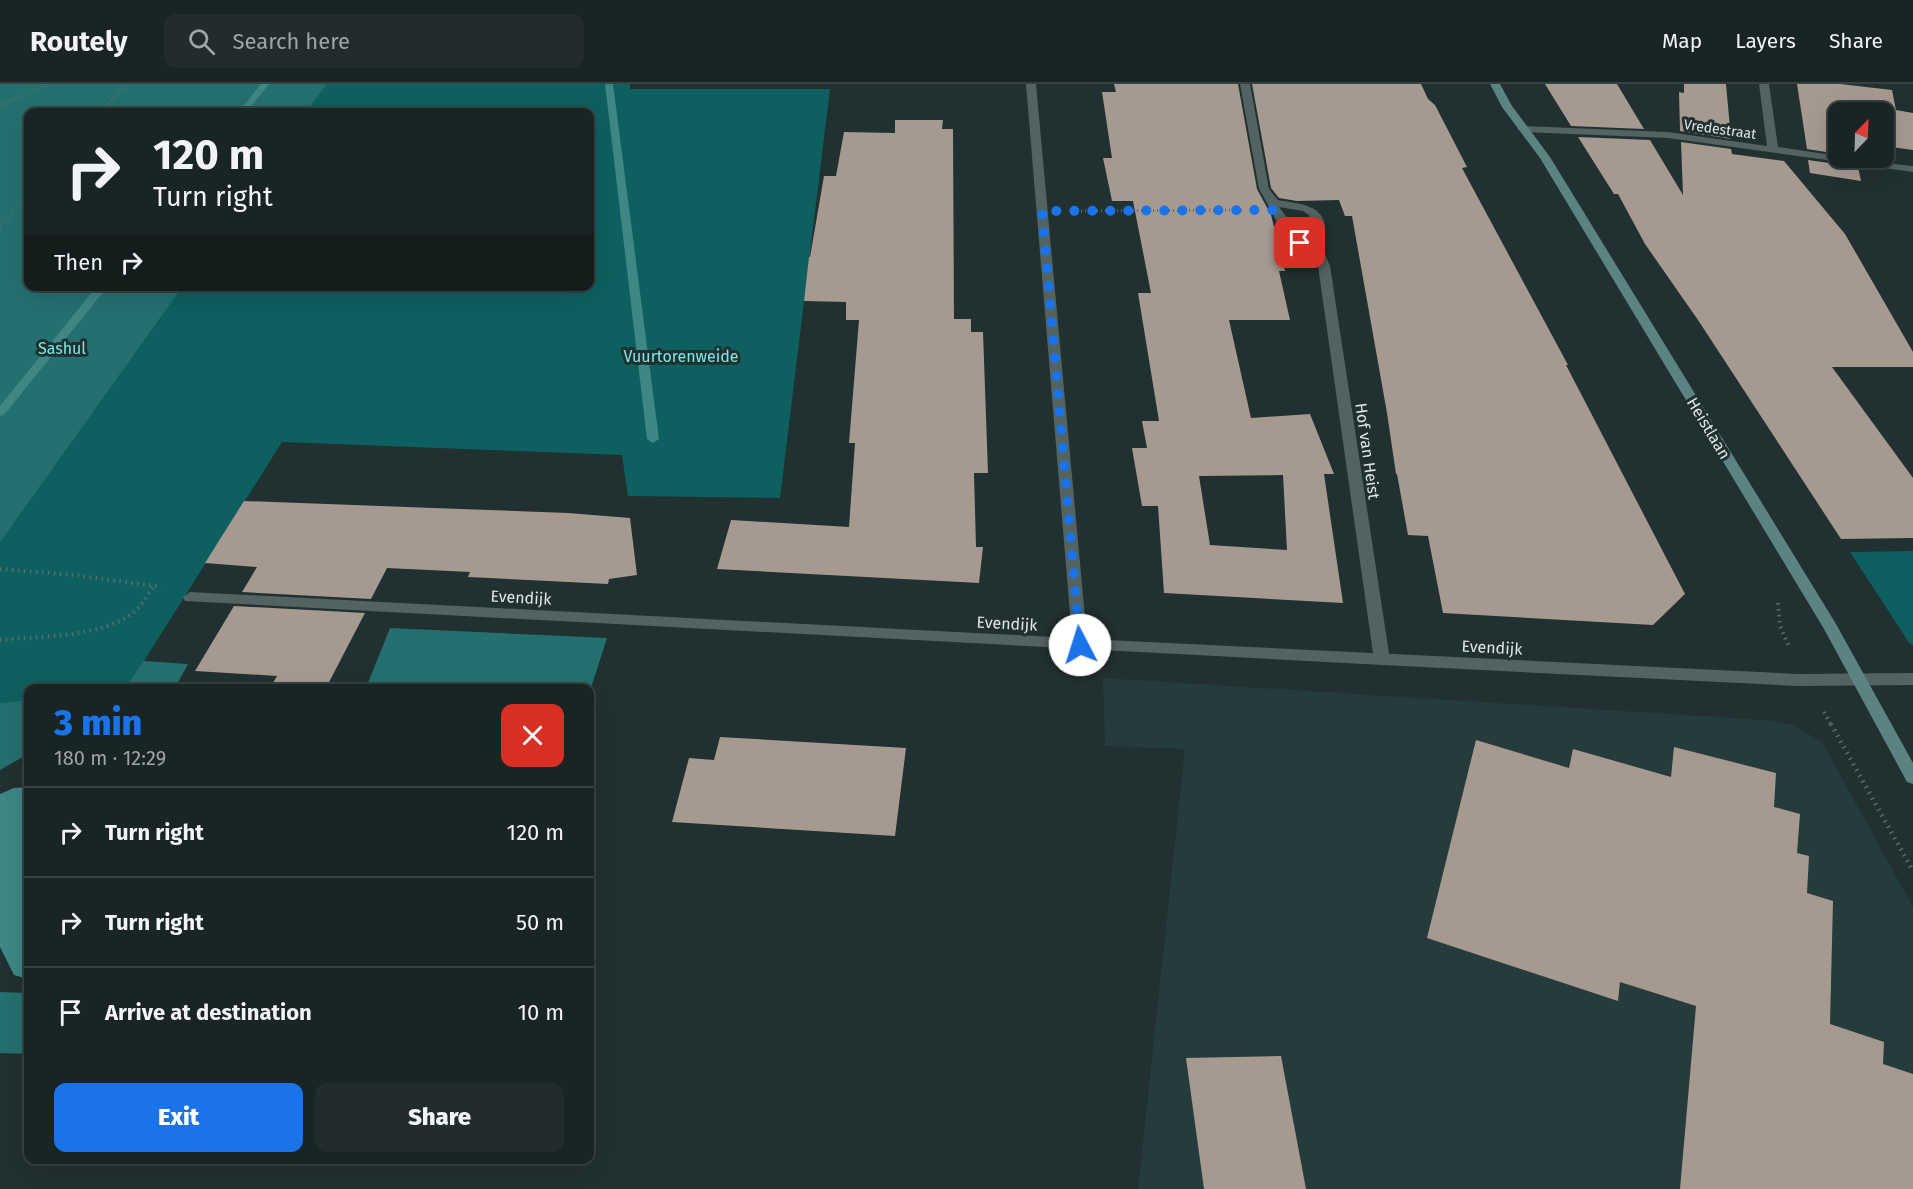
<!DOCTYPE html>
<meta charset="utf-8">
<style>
body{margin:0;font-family:"Fira Sans",sans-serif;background:#222c2c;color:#f1f3f6;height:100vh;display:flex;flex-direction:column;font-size:22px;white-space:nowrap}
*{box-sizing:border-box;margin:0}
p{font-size:20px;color:#9fa4a6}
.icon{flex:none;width:33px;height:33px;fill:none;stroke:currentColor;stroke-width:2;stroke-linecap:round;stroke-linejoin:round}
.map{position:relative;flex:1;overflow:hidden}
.side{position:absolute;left:24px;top:600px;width:570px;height:480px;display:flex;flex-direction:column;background:#192424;border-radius:12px;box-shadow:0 6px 24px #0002,0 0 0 2px #374141}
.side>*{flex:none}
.top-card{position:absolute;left:24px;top:24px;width:570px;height:183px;border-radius:12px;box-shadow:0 6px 24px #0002,0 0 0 2px #374141;background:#192424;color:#f1f3f6;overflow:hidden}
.needle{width:39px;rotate:23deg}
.fabs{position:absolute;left:1828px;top:18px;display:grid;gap:12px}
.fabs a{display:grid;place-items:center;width:66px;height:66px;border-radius:12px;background:#192424;box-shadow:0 6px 24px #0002,0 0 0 2px #374141;font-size:30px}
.pin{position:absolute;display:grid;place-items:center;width:51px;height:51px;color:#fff;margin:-26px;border-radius:12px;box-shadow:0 3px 9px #0006}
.me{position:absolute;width:66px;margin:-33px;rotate:355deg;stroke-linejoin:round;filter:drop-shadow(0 0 4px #0008)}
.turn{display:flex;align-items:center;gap:21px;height:126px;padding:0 30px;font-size:27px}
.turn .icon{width:78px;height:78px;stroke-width:2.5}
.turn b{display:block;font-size:42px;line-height:51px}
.then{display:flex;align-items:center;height:57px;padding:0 30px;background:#0003;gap:12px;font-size:22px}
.round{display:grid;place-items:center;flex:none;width:63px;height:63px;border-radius:12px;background:#222c2c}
.overview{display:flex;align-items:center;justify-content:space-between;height:102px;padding:0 30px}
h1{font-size:36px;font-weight:800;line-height:45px;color:#1a73e8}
.button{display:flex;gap:12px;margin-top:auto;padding:12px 30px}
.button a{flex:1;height:69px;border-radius:12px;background:#1a73e8;color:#fff;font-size:24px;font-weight:800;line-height:69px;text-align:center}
.button a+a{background:#222c2c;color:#f1f3f6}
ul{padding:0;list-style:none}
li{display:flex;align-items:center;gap:18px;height:90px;padding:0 30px;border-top:2px solid #374141}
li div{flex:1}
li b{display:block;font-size:22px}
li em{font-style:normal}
header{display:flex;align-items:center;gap:36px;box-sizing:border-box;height:84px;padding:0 30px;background:#192424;border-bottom:2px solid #374141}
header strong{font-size:28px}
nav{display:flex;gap:33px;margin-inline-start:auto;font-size:21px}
.search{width:420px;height:54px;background:#222c2c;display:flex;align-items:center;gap:15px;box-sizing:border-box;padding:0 21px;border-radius:12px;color:#9fa4a6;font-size:22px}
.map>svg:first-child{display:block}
.built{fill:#263c3c}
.green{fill:#0d605f;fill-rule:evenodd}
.forest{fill:#24706f}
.water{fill:#3e8785}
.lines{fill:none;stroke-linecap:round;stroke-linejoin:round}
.stream{fill:#3e8785;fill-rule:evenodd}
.building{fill:#a69990;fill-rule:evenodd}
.path-far2{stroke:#5e6b6b;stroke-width:3;stroke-dasharray:1 3;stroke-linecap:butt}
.path-far1{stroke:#5e6b6b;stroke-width:4;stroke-dasharray:1.5 4.5;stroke-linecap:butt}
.path{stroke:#5e6b6b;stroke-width:4.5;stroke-dasharray:1.5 5;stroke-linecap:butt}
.lane{fill:#536362;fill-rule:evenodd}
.street{fill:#536362;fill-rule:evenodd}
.secondary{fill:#5a8382;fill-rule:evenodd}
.route{stroke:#1a73e8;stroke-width:10;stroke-dasharray:0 18}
.labels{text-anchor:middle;stroke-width:6;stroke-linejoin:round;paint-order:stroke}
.far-street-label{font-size:14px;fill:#dee7e7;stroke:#213030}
.park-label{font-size:16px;fill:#7ae9e6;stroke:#213030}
.street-label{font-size:16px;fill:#dee7e7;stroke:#213030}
</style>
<header>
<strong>Routely</strong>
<div class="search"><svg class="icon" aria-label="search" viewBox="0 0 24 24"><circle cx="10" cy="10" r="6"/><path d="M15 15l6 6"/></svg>Search here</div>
<nav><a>Map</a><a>Layers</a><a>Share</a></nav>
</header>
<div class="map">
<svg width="1913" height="1105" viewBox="0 0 1913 1105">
<rect width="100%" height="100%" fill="#213030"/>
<polygon class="built" points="1103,594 1764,636 1793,641 1822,658 1913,823 1913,1105 1138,1105 1185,665 1105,662"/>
<g class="green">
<path d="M0,0H630V5H830L780,414L628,412L622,371L282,358L144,577L124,604H28V616L0,619ZM28,28H590V202H28Z"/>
<polygon points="1913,467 1913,561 1910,560 1850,468"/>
</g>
<g class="forest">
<polygon points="0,0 327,0 306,28 28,28 28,202 182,203 0,458"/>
<polygon points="390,544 607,554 590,607 590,604 366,604"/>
<polygon points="144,577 188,580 175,604 121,604 124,604"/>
<polygon points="28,616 28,670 0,686 0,619"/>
<polygon points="0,908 28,909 28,970 0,969"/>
</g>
<polygon class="water" points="28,703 28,895 14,891 0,863 0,710 14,704"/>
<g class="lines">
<g class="stream">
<polygon points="261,0 269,0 247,28 239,28"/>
<polygon points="605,0 613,0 659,355 653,359 647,355"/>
<polygon points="97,202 108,202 4,331 0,332 0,322"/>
</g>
</g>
<g class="building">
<path d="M1114,0H1238L1257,105L1271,131L1285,187H1279L1290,236H1229L1251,334L1310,330L1334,390H1324L1343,519L1164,509L1158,422H1142L1132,364H1147L1142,337H1159L1138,209H1151L1133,117H1112L1103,74H1112L1102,8H1116ZM1283,391L1287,466L1210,461L1199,392Z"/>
<polygon points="1252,0 1421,0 1428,15 1435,21 1467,83 1462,84 1568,281 1566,281 1685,510 1653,541 1443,529 1428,452 1408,451 1397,390 1396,390 1387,329 1352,132 1345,132 1339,116 1297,117 1279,114 1271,104"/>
<polygon points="1545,0 1617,0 1644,45 1571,42"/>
<polygon points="1684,0 1726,0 1731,55 1680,47 1679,8 1684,9"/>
<polygon points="1797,0 1840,0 1892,6 1896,26 1913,29 1913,66 1884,62 1884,28 1839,28 1839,70 1807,65"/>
<polygon points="895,36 943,36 942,45 953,45 954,235 971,235 971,248 983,248 988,389 974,389 976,463 983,463 979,499 717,485 731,436 849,443 855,359 849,359 859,236 846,236 846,218 804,217 809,173 810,173 824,92 836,92 844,48 895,49"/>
<polygon points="1578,53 1650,56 1683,111 1681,58 1731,65 1732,70 1784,77 1845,150 1913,268 1913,283 1832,283 1913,394 1913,454 1841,455 1698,236 1645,160 1618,110 1614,110"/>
<polygon points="1808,76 1858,83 1861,97 1810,89"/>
<polygon points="244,417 568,429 630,434 637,491 609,495 608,500 468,493 470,488 387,484 371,515 242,508 257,483 205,479"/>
<polygon points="234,522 365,529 326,604 270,604 277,592 195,587"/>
<polygon points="720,653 906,664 895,752 672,738 689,674 714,676"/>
<polygon points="1476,656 1569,684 1573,665 1671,693 1674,663 1776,689 1774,723 1800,730 1797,769 1809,772 1807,809 1833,817 1830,940 1884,958 1883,980 1913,990 1913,1105 1680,1105 1696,922 1620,898 1618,917 1427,854"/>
<polygon points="1281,972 1306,1105 1204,1105 1186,974"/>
</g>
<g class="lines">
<g class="path-far2">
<polyline points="0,22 48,0"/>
<polyline points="100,28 127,0"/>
<polyline points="1073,127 1243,126"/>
<polyline points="0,142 28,110"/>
</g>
<g class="path-far1">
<polyline points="0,485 75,491 161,503"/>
<polyline points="1778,519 1780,542 1789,563"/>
<path d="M0,556C39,552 104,554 135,527C143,520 148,509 155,501"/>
<polyline points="1824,628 1831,641"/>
</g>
<polyline class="path" points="1831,640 1913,787"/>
<path class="lane" d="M1240,0H1250L1269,105L1278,116C1299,120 1328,120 1325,150C1324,169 1322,163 1330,182L1390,576L1387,580H1377L1374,576L1318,182L1311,165C1307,164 1301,164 1297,162C1282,153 1268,119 1259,105ZM1279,123L1303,127L1309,131L1314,149L1312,159L1304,157Z"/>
<g class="street">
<polygon points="1026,0 1036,0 1087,555 1798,590 1913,589 1913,601 1798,602 1382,581 185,517 183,513 190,508 1072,554"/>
<polygon points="1759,0 1769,0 1778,63 1839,72 1839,74 1913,82 1913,88 1668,54 1522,48 1517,45 1522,42 1668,48 1767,62"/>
</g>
<polygon class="secondary" points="1490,0 1500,0 1512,22 1550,73 1836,540 1913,679 1913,700 1907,698 1824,545 1540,74 1502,23"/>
</g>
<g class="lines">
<polyline class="route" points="1080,561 1042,127 1274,126 1300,159"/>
</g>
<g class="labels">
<g class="far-street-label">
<text transform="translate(1720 45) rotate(8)" y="5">Vredestraat</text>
</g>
<g class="park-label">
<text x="62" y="270">Sashul</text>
<text x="681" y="278">Vuurtorenweide</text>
</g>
<g class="street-label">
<text transform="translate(1709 344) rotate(59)" y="6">Heistlaan</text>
<text transform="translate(1368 367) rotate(82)" y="6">Hof van Heist</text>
<text transform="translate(521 513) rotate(3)" y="6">Evendijk</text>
<text transform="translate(1007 539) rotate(3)" y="6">Evendijk</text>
<text transform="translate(1492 563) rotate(3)" y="6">Evendijk</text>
</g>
</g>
</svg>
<div class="fabs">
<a><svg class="needle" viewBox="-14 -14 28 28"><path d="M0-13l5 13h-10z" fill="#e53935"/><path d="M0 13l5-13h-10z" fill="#9fa4a6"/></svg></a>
</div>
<div class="pin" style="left:1300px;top:159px;background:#d93025"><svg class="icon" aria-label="arrive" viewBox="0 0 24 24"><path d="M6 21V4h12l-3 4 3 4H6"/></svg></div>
<svg class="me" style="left:1080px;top:561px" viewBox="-20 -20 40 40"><circle r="19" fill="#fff"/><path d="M0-13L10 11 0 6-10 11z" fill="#1a73e8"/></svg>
<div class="top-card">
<div class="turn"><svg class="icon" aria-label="right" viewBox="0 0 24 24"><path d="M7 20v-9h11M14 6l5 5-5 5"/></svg><div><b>120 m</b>Turn right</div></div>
<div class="then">Then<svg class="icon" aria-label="right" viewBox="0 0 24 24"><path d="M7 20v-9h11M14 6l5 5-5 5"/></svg></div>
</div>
<section class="side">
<div class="overview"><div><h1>3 min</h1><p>180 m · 12:29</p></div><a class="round" style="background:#d93025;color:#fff"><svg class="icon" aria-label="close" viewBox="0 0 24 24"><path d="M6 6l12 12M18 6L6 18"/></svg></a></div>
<ul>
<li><svg class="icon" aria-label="right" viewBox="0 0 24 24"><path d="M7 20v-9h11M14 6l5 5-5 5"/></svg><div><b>Turn right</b></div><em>120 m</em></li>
<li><svg class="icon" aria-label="right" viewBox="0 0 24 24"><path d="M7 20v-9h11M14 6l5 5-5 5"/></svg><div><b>Turn right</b></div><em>50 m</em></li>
<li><svg class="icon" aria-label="arrive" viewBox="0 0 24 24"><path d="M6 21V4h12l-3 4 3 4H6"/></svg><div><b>Arrive at destination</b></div><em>10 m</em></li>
</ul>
<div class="button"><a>Exit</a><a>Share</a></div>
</section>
</div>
